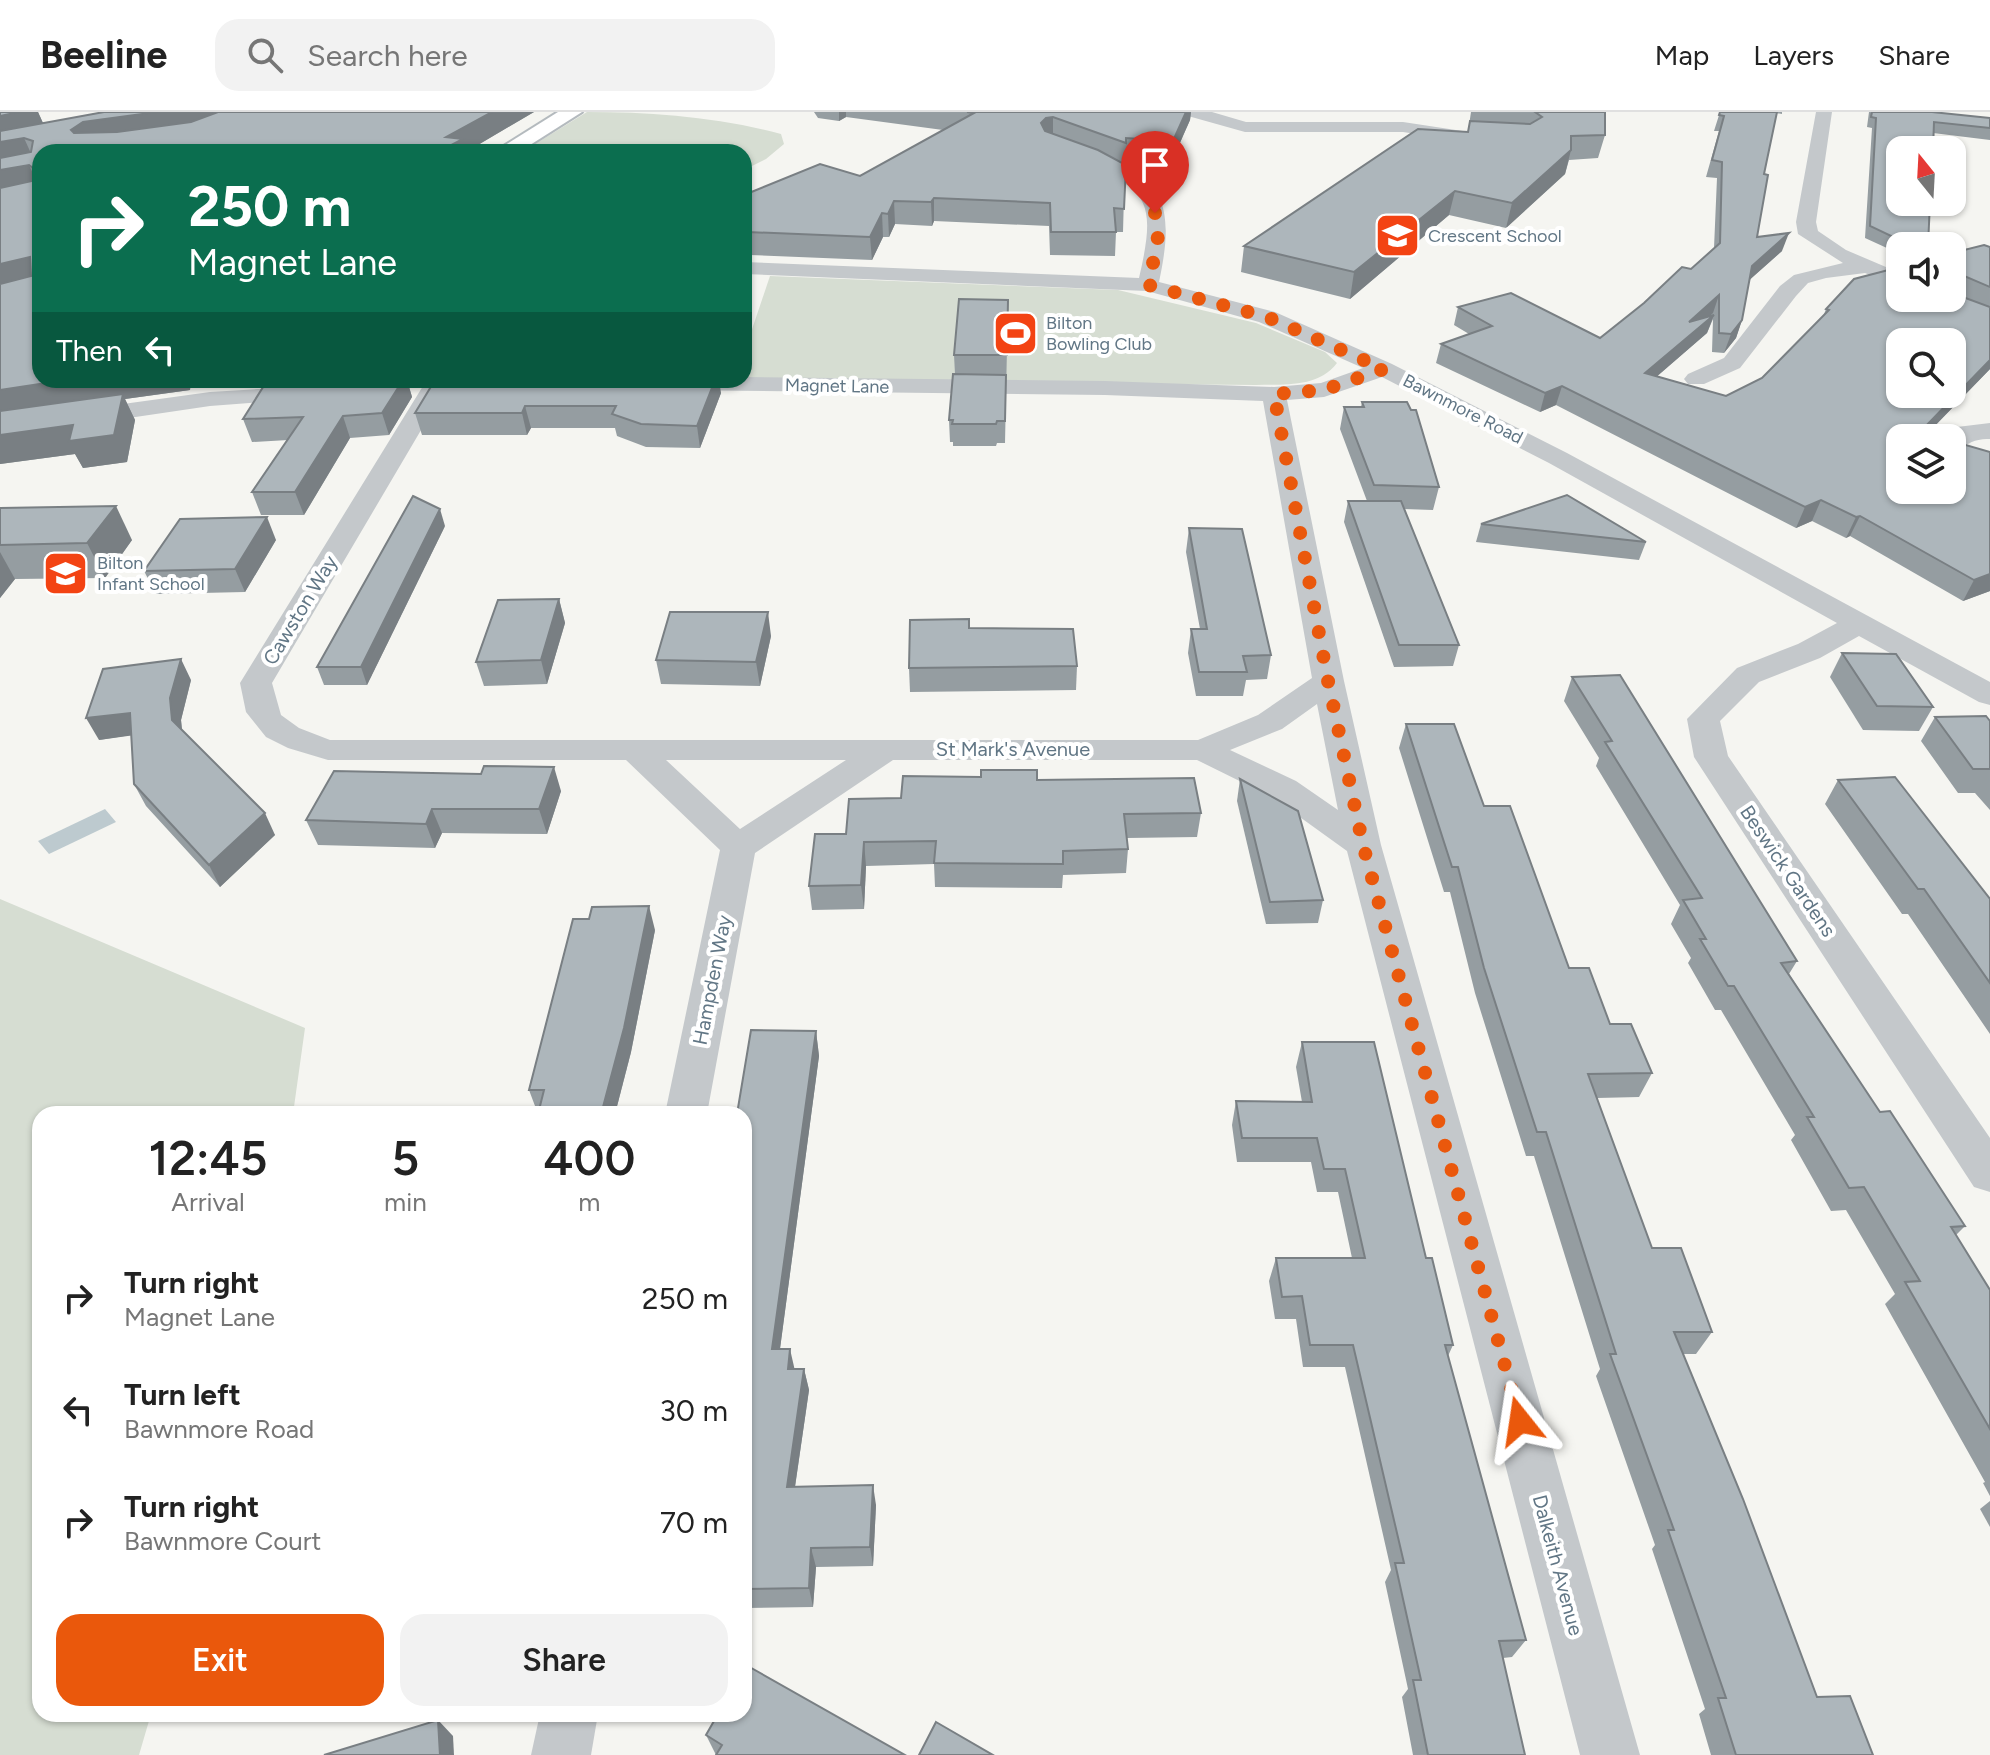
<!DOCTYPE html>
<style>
body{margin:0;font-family:Figtree,sans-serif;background:#f2f2f2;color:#222;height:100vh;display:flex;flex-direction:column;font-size:30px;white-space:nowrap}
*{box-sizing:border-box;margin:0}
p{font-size:26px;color:#767676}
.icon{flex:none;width:44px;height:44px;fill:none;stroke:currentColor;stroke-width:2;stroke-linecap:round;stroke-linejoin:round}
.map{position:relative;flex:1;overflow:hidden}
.drawer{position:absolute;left:32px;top:994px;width:720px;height:616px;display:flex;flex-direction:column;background:#fff;border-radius:24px;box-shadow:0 2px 6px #0004}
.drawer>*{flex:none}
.banner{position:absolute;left:32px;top:32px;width:720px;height:244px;border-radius:24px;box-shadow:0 2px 6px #0004;background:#0b6e4f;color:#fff;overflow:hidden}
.needle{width:52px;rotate:342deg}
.fabs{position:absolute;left:1886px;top:24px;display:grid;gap:16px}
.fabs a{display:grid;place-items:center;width:80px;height:80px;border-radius:16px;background:#fff;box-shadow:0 2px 6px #0004;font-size:40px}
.pin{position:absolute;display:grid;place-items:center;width:68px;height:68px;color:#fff;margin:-82px -34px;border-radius:50% 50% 50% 0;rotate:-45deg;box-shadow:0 0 8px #0007}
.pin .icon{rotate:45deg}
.me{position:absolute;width:88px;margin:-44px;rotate:345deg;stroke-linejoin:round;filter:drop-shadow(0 0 6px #0008)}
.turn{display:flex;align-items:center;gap:28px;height:168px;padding:0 24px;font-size:36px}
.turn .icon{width:104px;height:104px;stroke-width:2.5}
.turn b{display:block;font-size:56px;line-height:68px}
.then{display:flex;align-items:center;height:76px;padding:0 24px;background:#0003;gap:16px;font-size:30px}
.eta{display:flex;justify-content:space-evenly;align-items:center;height:136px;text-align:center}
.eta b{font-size:48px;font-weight:600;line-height:56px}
.button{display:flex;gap:16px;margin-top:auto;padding:16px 24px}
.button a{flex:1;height:92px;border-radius:24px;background:#ea580c;color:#fff;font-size:32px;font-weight:600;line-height:92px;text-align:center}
.button a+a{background:#f2f2f2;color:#222}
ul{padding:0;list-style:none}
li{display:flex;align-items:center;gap:24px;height:112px;padding:0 24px}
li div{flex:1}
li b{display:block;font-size:30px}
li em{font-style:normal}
header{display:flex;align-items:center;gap:48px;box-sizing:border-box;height:112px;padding:0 40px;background:#fff;border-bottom:2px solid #e0e0e0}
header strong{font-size:38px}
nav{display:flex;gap:44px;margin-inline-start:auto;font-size:28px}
.search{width:560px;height:72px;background:#f2f2f2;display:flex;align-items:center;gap:20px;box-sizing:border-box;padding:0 28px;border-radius:24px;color:#767676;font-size:30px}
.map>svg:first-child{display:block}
.green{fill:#d6ddd2}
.water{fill:#bdcacf}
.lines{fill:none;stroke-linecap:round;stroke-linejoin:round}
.secondary-casing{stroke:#b4babe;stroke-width:4}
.minor{fill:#c4c8cb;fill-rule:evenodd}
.secondary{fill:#fff;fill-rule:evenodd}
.wall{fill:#959da1}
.shaded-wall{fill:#797f83}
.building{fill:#adb6bb;stroke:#797f83;stroke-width:2;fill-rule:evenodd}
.route{stroke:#ea580c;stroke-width:14;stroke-dasharray:0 25.2}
.labels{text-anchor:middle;stroke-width:8;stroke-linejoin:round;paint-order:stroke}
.far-poi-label{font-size:18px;fill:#617685;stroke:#fff;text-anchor:start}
.far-street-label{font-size:18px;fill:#617685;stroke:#fff}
.street-label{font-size:20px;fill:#617685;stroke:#fff}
</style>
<header>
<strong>Beeline</strong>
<div class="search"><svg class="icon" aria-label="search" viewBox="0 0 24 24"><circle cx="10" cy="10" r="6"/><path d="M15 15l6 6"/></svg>Search here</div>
<nav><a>Map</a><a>Layers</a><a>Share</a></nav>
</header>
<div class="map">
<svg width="1990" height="1643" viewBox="0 0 1990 1643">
<rect width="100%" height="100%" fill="#f5f5f1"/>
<g class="green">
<path d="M587,0C651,0 719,5 781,22L784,32L766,47L744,58V40H522Z"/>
<path d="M770,164L1118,178L1256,211L1325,240L1337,251C1318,276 1285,272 1256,273L744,268V241Z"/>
<polygon points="0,787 305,916 293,1002 40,1002 40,1602 151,1602 139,1643 0,1643"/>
</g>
<polygon class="water" points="105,697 116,710 49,742 38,729"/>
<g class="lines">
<defs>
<polygon id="secondary" points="558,0 582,0 519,40 494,40"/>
</defs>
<use href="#secondary" class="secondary-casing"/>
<g class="minor">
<polygon points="1186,0 1212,0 1246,10 1403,10 1469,20 1478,25 1469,30 1403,20 1245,20 1188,4"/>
<polygon points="1816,0 1832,0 1816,110 1818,119 1846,138 1900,161 1900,175 1865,161 1826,166 1808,171 1796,184 1740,256 1704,272 1688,272 1684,267 1688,262 1724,246 1780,174 1794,163 1843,151 1798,122 1796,110"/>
<path d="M1078,39C1162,59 1177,86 1159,170L1275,200L1392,252L1567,341L1990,570V593L1979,590L1859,524L1820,546L1759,570L1720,609L1728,644L1990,1026V1080L1974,1075L1694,645L1687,607L1737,556L1798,532L1837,511L1549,351L1382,265L1324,285L1287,288L1344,569L1381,733L1640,1643H1580L1347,739L1272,685L1197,648H893L755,741L707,1002H665L720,738L626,648H328L288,636L266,625L246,600L240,571L423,274L427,269L440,268L447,274L272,571L281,603L299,616L330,628H1198L1258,603L1312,566L1263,289L1105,283L668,278L660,276L656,271L658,268H744V265L1105,269L1274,275L1321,271L1363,256L1259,210L1147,179L744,162V150L1139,166C1158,85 1147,75 1072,48L1069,44ZM1317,592L1338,698L1296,669L1230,638L1282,617ZM666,648H846L740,717Z"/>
<polygon points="307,274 316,276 319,281 316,286 210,294 0,325 0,309 210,280"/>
<path d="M1990,311V327C1968,327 1970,334 1952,339V326H1943L1957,315Z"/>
<polygon points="540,1602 598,1602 591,1643 531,1643"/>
</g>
<use href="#secondary" class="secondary"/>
</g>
<g class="wall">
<polygon points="0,0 38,0 43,11 104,0 534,0 466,40 40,40 40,268 191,268 190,278 125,287 135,308 127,350 83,356 75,342 0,352"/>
<polygon points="814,0 1191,0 1190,8 1171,51 1125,47 1123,120 1116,120 1115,144 1050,143 1049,114 934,109 932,114 895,112 889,125 883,125 872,148 750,143 744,148 744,83 860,64 943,18 846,5 839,9 818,6"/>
<polygon points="1471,0 1605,0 1605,23 1598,46 1569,48 1565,62 1506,116 1449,103 1350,187 1241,160 1244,134 1468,20"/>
<polygon points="1720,0 1782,0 1782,2 1776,1 1764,62 1757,125 1782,139 1749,168 1742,208 1736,226 1724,241 1712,240 1713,207 1707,221 1657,264 1726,284 1762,266 1823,205 1826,197 1952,186 1952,141 1990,135 1990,257 1927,322 1990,479 1963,489 1850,424 1846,426 1812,409 1796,416 1556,293 1540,300 1436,251 1441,232 1469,222 1454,213 1458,195 1600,226 1691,157 1714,136 1717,66 1706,65 1719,19 1714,19"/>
<polygon points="1869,0 1932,0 1990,6 1990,28 1933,21 1928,134 1900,134 1900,142 1865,126 1872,16 1867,15"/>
<polygon points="1008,188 1005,331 997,331 996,334 953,334 953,330 950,330 949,308 955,262 954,243"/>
<polygon points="284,268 407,268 412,285 389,323 350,326 304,403 261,403 252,380 288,328 252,330 243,307 285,270"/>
<polygon points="721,281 700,336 646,335 617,324 615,316 531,316 527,323 422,323 415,301"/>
<polygon points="1362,290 1439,375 1433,398 1404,397 1459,533 1453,554 1394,555 1344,410 1348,389 1367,389 1340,317 1344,295 1361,295"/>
<polygon points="0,396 132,428 105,466 15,467 0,486"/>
<polygon points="1481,412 1646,430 1639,448 1476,430"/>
<polygon points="445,414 367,573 324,573 317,555"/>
<polygon points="1189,416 1271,543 1267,567 1246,568 1243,584 1196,584 1188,541 1191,517 1200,517 1186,440"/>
<polygon points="276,428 245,480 156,482 144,459"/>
<polygon points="559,487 565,511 547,572 484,574 476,550"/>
<polygon points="771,524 760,574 661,572 656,548"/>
<polygon points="1842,541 1933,595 1919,619 1863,618 1830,565"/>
<polygon points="1077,554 1076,578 910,580 909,556"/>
<polygon points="1572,565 1797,849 1789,862 1880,1000 1965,1114 1956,1123 1990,1178 1990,1384 1983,1371 1985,1370 1885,1192 1895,1182 1846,1098 1831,1099 1791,1028 1795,1023 1721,898 1715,898 1688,851 1691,846 1671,812 1680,793 1596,654 1599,646 1564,589"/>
<polygon points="191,568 181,608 182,618 275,723 220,775 146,694 134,672 131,623 99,628"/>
<polygon points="1935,605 1990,609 1990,698 1975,681 1958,681 1921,629"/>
<polygon points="1406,612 1484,694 1569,856 1610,912 1652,961 1639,985 1597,986 1652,1136 1712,1220 1696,1242 1683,1242 1817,1585 1873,1643 1711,1643 1699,1602 1705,1597 1652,1437 1655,1433 1596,1264 1600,1257 1534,1044 1526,1044 1475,881 1450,780 1444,780 1399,636"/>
<polygon points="481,662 561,679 547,722 442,721 435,736 318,733 306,708"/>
<polygon points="981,665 1037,668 1201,701 1197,725 1127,726 1128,737 1126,761 1063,763 1062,776 935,775 934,752 866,754 864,797 812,798 809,774 846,722 901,686"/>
<polygon points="1240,667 1323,788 1318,811 1266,812 1237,689"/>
<polygon points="1838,668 1990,787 1990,922 1908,802 1902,802 1825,692"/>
<polygon points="655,818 631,940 615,1002 538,1002 529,978"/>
<polygon points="816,919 819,944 780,1237 794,1257 804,1257 809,1278 795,1375 876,1393 873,1454 816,1455 813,1495 744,1496 744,1002"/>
<polygon points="1302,930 1426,1146 1453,1233 1448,1244 1526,1528 1512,1545 1503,1546 1525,1643 1413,1643 1402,1585 1408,1577 1385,1470 1391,1458 1345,1255 1303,1255 1296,1207 1275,1207 1269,1169 1276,1146 1352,1146 1338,1080 1317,1080 1311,1050 1237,1050 1232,1013 1236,989 1302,990 1296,955"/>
<polygon points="1990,1389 1990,1415 1980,1397"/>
<polygon points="706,1623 905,1643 716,1643"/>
</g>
<g class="shaded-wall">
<polygon points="19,0 38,0 46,18 0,27 0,4"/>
<polygon points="157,0 228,0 80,39 71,18 83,10"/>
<polygon points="492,0 534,0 466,40 438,40 446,25"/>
<polygon points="839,0 846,0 846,5 839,9"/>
<polygon points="1186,0 1191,0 1190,8 1171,51 1173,29"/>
<polygon points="1053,5 1053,26 1041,32 1041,11 1046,6"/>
<polygon points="24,26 34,48 0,54 0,30"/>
<polygon points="1571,38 1565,62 1506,116 1512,91"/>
<polygon points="29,53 39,75 0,83 0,58"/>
<polygon points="1455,79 1449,103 1350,187 1354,160"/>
<polygon points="934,86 934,109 932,114 931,90"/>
<polygon points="894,89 895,112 889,125 888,102"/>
<polygon points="882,101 883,125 872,148 870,125"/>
<polygon points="747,120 750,143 744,148 744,122"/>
<polygon points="1789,121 1782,139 1745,172 1752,154"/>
<polygon points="30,145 40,166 0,180 0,152"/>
<polygon points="1719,183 1713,201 1683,228 1689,210"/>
<polygon points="1714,203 1707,221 1639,280 1645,261"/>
<polygon points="1742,208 1736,226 1724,241 1731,222"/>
<polygon points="1990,248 1990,257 1923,326 1920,320"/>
<polygon points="66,268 191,268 190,278 125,287 135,308 127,350 83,356 75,342 0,352 0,323 122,288 0,306 0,278"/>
<polygon points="403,268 407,268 412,285 389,323 382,301"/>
<polygon points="715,268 719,268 721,281 700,336 697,314"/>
<polygon points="1562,274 1556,293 1540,300 1545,281"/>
<polygon points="525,294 531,316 527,323 522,301"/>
<polygon points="343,304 350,326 304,403 295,380"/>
<polygon points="1821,388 1812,409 1796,416 1805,395"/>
<polygon points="116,394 132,428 105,466 87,431"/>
<polygon points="440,397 445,414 367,573 361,555"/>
<polygon points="1860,404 1850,424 1846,426 1856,405"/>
<polygon points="267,405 276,428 245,480 235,457"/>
<polygon points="0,440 15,467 0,486"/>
<polygon points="1990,462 1990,479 1963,489 1974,468"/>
<polygon points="559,487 565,511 547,572 541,548"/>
<polygon points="768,500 771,524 760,574 756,550"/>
<polygon points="181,547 191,568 181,608 183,629 172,608 170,586"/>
<polygon points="130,601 142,622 99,628 86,606"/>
<polygon points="554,655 561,679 547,722 539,697"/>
<polygon points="432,697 442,721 435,736 426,712"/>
<polygon points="265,701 275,723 220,775 209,753"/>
<polygon points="864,730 866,754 864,797 861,773"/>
<polygon points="649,794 655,818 631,940 615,1002 605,1002 603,995"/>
<polygon points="816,919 819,944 777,1259 772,1237"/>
<polygon points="790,1237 795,1259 788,1257"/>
<polygon points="804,1257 809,1278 792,1395 787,1375"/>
<polygon points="873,1373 876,1393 873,1454 870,1435"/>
<polygon points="811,1436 816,1455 813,1495 809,1476"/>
<polygon points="438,1608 453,1624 454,1643 440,1643"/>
</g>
<g class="building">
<polygon points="0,0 19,0 0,4"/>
<polygon points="104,0 157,0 83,10 71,18 74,21 117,20 191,10 218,0 492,0 446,25 463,27 438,40 40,40 40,268 66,268 0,278 0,172 31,164 30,145 0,152 0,76 32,69 33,56 29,53 0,58 0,46 31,40 33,29 24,26 0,30 0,19"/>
<polygon points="967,0 1186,0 1173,29 1126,26 1126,31 1053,5 1046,6 1041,11 1045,19 1098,38 1126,53 1124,97 1114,96 1116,120 1051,120 1050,91 934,86 931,90 894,89 888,102 882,101 870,125 747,120 744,122 744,83 820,52 860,64 974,1"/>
<polygon points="1535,0 1605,0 1605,23 1571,24 1571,38 1512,91 1455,79 1354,160 1244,134 1418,17 1468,20 1470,9 1530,12 1542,5"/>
<path d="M1720,0H1777L1764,62L1768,63L1757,125L1789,121L1752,154L1742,208L1731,222L1719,221V183L1689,210L1714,203L1645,261L1726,284L1762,266L1829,198L1826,197L1854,167L1896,156L1900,157V186H1952V181L1990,195V248L1920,320L1941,326H1900V378H1952V329L1990,340V462L1974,468L1860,404L1856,405L1821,388L1805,395L1562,274L1545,281L1441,232L1492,214L1458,195L1511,181L1600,226L1644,191L1682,155L1691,157L1720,131L1722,50L1712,48L1724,4L1719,3ZM1900,230H1952V282H1900Z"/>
<polygon points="1872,0 1932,0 1990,6 1990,16 1934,10 1933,38 1900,38 1900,90 1930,90 1928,134 1912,134 1870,114 1876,6 1871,5"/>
<polygon points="1984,133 1990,135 1990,175 1962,163 1952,164 1952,141"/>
<polygon points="959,187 1008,188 1007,243 954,243"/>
<polygon points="953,262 1006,263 1005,309 997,309 996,312 952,312 953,308 949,308"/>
<polygon points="329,268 403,268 382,301 343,304 295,380 252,380 303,305 243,307 265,272"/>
<polygon points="435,268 715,268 697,314 641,312 612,302 616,294 525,294 522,301 415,301"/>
<polygon points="123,282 114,323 69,329 73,313 0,323 0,299"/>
<polygon points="1362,290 1407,290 1411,298 1416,298 1439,375 1374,373 1344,295 1364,295"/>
<polygon points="1567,383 1646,430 1481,412"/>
<polygon points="413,384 440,397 361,555 317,555"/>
<polygon points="1348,389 1401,389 1459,533 1399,533"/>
<polygon points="116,394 87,431 0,433 0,396"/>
<polygon points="267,405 235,457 144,459 180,407"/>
<polygon points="1189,416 1242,417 1271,543 1243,544 1247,560 1199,560 1191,517 1207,517"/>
<polygon points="559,487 541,548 476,550 498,488"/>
<polygon points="670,500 768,500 756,550 656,548"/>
<polygon points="969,507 969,516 1073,517 1077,554 909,556 910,508"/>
<polygon points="1842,541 1896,542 1933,595 1877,594"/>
<polygon points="181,547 170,586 172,608 265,701 209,753 134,672 130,601 86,606 103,557"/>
<polygon points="1620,563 1797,849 1781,851 1880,1000 1890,999 1965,1114 1951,1115 1990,1178 1990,1317 1905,1170 1920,1169 1864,1075 1849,1076 1807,1005 1814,1005 1734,874 1728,874 1700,827 1706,827 1683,788 1702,786 1605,630 1612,629 1572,565"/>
<polygon points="1986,604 1990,609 1990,657 1973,657 1935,605"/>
<polygon points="1406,612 1454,612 1484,694 1510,694 1569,856 1589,856 1610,912 1631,912 1652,961 1588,962 1652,1136 1681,1136 1712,1220 1674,1220 1743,1387 1817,1585 1850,1584 1873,1643 1736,1643 1718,1586 1726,1586 1668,1418 1674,1418 1610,1242 1616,1242 1546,1020 1537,1020 1484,856 1458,755 1452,755"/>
<polygon points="484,654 554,655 539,697 432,697 426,712 306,708 334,659 481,662"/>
<polygon points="981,658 1037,658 1037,668 1194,666 1201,701 1124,702 1128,737 1063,739 1063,752 934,751 936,729 864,730 861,773 809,774 815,722 846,722 849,687 901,686 903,664 981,665"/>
<polygon points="1895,665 1990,787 1990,871 1924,777 1918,777 1838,668"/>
<polygon points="1240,667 1298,699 1323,788 1270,790"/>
<polygon points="649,794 624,916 603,995 600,995 599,1002 538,1002 544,978 529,978 573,807 589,807 592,795"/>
<polygon points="751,918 816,919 772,1237 790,1237 788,1257 804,1257 787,1375 873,1373 870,1435 811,1436 809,1476 744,1477 744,1002 737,1002"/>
<polygon points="1302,930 1374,930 1426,1146 1432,1146 1453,1233 1445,1233 1526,1528 1499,1529 1525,1643 1428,1643 1413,1568 1421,1568 1395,1451 1404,1451 1353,1233 1310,1233 1302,1184 1282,1185 1276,1146 1365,1146 1345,1057 1324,1057 1317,1026 1242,1026 1236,989 1312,990"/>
<polygon points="746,1553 905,1643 716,1643 722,1633 706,1623 718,1602 744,1602 744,1557"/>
<polygon points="438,1608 440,1643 324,1643"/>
<polygon points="936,1610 993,1643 919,1643"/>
</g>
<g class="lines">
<polyline class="route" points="1155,101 1158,129 1148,173 1267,205 1384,257 1324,278 1274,282 1328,569 1363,733 1520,1309"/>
</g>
<defs>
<symbol id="school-square" viewBox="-11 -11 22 22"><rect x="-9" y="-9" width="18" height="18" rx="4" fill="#f34313" stroke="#fff"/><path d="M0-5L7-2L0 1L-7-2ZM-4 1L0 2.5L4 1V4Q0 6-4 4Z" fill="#fff"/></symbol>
<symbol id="stadium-square" viewBox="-11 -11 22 22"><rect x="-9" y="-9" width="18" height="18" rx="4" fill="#f34313" stroke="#fff"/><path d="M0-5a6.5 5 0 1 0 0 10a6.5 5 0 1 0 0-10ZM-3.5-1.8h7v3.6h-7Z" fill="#fff"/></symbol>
</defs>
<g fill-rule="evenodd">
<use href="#school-square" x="1372" y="98" width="51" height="51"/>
<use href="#stadium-square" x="990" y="196" width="51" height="51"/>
<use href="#school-square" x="40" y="436" width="51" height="51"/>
</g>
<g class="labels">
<g class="far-poi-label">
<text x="1428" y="130">Crescent School</text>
<text x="1046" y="217">Bilton<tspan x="1046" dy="21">Bowling Club</tspan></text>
<text x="97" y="457">Bilton<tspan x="97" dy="21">Infant School</tspan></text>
</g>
<g class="far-street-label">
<text transform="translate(837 274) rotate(1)" y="6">Magnet Lane</text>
<text transform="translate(1463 297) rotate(27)" y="6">Bawnmore Road</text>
</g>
<g class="street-label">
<text transform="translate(300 498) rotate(-59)" y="7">Cawston Way</text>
<text x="1013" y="644">St Mark's Avenue</text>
<text transform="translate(1788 759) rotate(56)" y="7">Beswick Gardens</text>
<text transform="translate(712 868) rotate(-79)" y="7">Hampden Way</text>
<text transform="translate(1558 1453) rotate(75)" y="7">Dalkeith Avenue</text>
</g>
</g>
</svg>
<div class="fabs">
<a><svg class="needle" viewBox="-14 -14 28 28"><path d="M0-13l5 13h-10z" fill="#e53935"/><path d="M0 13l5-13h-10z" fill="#767676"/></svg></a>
<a><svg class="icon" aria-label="sound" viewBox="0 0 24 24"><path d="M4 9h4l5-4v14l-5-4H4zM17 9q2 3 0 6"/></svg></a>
<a><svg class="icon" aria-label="search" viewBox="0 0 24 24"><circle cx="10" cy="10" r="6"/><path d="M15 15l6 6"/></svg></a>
<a><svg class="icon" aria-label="layers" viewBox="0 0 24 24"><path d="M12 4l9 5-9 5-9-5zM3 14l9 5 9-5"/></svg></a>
</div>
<div class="pin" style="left:1155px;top:101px;background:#d93025"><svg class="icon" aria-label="arrive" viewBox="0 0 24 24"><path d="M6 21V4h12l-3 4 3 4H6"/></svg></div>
<svg class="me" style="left:1520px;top:1309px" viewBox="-20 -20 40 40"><path d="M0-17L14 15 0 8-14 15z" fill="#ea580c" stroke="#fff" stroke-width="4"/></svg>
<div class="banner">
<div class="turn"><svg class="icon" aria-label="right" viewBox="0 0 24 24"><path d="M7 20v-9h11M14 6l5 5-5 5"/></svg><div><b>250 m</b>Magnet Lane</div></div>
<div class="then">Then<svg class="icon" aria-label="left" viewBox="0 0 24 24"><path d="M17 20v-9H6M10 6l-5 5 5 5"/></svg></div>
</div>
<section class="drawer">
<div class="eta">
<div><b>12:45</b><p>Arrival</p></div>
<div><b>5</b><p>min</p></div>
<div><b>400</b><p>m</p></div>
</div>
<ul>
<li><svg class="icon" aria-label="right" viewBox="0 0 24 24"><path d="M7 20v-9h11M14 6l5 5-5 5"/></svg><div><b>Turn right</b><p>Magnet Lane</p></div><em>250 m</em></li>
<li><svg class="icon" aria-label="left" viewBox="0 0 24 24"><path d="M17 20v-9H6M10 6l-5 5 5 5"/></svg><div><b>Turn left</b><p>Bawnmore Road</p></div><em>30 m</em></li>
<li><svg class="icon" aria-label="right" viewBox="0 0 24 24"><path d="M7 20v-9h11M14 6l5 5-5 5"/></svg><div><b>Turn right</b><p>Bawnmore Court</p></div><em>70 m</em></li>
</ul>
<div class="button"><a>Exit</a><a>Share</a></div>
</section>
</div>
